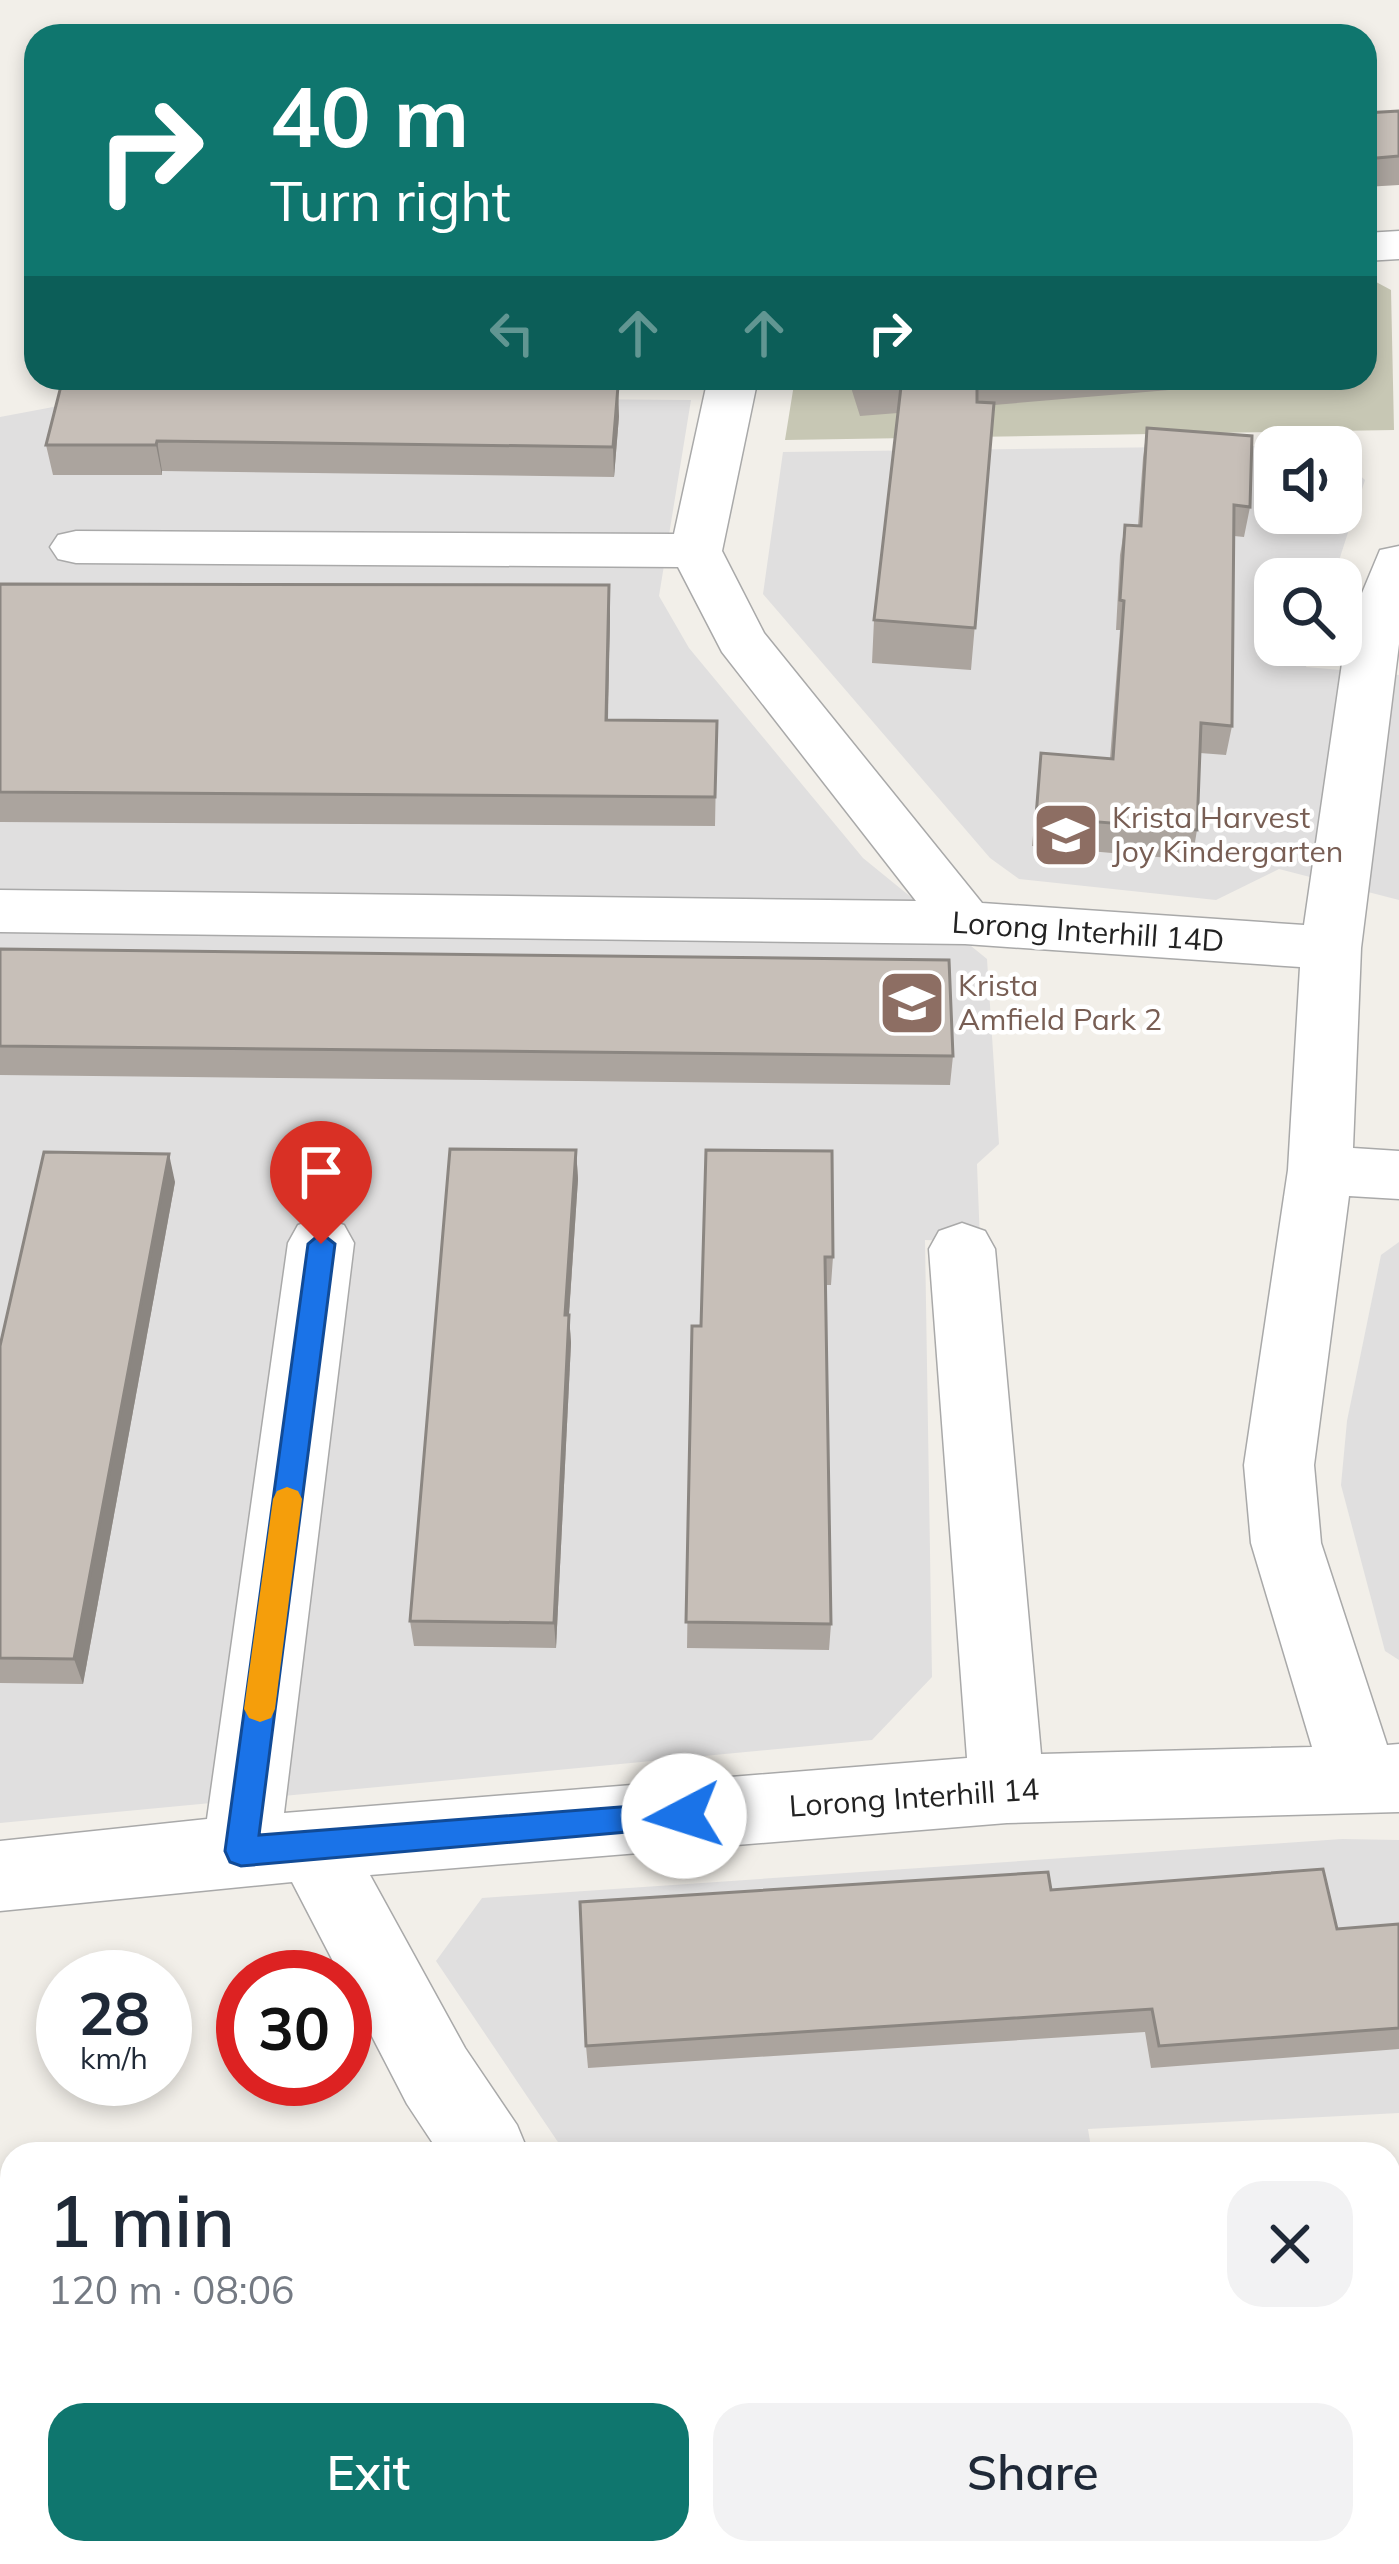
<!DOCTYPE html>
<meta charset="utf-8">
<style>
body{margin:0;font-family:Mulish,sans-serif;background:#f2f2f3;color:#1f2937;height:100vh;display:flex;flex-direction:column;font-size:45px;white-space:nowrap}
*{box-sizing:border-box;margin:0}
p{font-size:39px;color:#747a83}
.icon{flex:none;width:66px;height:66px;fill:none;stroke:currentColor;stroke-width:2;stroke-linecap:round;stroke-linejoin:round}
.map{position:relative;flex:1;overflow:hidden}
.details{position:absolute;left:0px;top:2142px;width:1401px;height:423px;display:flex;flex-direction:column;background:#fff;border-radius:36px 36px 0 0;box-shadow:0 6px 18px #0003}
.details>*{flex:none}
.top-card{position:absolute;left:24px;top:24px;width:1353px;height:366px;border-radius:36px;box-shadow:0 6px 18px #0003;background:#0f766e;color:#fff;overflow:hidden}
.tools{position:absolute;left:1254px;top:426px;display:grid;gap:24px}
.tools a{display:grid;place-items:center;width:108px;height:108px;border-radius:24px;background:#fff;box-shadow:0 6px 18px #0003;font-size:60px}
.speed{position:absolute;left:36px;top:1950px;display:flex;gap:24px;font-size:60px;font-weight:700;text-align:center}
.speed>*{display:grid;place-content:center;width:156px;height:156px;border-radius:50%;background:#fff;box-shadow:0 6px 18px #0003;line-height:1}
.speed small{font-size:30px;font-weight:400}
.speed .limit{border:18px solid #d22;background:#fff;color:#111}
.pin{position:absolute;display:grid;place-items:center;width:102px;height:102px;color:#fff;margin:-123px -51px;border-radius:50% 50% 50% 0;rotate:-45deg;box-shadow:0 0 12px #0007}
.pin .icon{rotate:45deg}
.me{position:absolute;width:132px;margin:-66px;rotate:265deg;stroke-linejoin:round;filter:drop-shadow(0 0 9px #0008)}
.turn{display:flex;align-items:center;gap:42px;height:252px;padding:0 48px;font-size:54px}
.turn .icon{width:156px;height:156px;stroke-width:2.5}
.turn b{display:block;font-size:84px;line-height:102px}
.lanes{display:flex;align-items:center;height:114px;padding:0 48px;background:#0003;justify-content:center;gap:60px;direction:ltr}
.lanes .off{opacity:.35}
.round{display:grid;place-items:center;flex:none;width:126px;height:126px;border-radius:36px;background:#f2f2f3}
.head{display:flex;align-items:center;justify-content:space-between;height:204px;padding:0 48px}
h1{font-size:72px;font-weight:600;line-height:90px}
.primary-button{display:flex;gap:24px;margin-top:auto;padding:24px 48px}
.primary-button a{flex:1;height:138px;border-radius:36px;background:#0f766e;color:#fff;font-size:48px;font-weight:600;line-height:138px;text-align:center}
.primary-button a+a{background:#f2f2f3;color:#1f2937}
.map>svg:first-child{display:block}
.residential{fill:#e0dfdf}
.construction{fill:#c7c7b4}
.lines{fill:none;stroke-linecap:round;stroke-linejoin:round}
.minor-casing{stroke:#a9a9a9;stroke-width:3}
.minor{fill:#fff;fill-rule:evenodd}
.wall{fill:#aba49e}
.shaded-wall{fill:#8b8681}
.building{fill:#c7bfb8;stroke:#8b8681;stroke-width:3}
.route{fill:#1a73e8;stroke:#114b97;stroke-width:3}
.slow{fill:#f59e0b}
.labels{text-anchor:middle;stroke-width:9;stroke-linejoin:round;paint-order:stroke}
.education-label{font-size:30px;fill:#785e54;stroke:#fff;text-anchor:start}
.street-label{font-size:30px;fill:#222;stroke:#fff}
</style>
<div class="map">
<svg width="1399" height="2564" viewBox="0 0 1399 2564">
<rect width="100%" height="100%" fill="#f2efe9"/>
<g class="residential">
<polygon points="207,378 231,378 227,396 691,400 659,596 689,648 863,858 987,959 999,1144 977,1164 980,1242 925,1240 932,1677 872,1740 0,1823 0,417"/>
<polygon points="1327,445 1275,447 1275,513 1341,513 1341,458 1365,480 1333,579 1275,579 1275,645 1312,645 1306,667 1399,675 1399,900 1279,869 1216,900 1019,879 990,858 763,594 783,452"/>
<polygon points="1399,1242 1399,1660 1385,1651 1341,1485 1347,1421 1381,1255"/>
<polygon points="1342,1839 1399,1840 1399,2113 1088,2129 1092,2154 566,2154 436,1961 482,1898"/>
<polygon points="0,2252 12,2274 12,2553 162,2553 168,2564 0,2564"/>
<polygon points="834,2553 1005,2553 986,2564 842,2564"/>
</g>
<polygon class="construction" points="1365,276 1391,290 1394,430 785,440 795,378 1365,378"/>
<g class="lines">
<defs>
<g id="minor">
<polygon points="1399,231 1399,259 1365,261 1365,233"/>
<polygon points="708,378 758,378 722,551 764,633 982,903 1304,925 1347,629 1380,550 1399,546 1399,644 1361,948 1353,1148 1399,1151 1399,1199 1349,1196 1314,1465 1321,1543 1387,1745 1399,1744 1399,1812 1007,1823 370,1875 465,2048 517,2125 529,2154 440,2154 407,2104 292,1882 0,1911 0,1841 207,1819 288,1243 298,1225 321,1218 344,1225 354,1243 284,1813 967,1758 929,1249 939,1231 962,1223 985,1231 995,1249 1041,1754 1312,1747 1251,1543 1244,1465 1288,1170 1300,967 965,944 0,932 0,890 916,901 722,652 678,567 76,563 58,559 50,547 58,535 76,531 674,534"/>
<polygon points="708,2553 801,2553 806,2564 713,2564"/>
</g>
</defs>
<use href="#minor" class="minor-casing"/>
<use href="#minor" class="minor"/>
</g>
<g class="wall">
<polygon points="1399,111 1399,185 1365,187 1365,113"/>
<polygon points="848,378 1310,378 994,405 971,670 872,663 874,620 898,413 860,416"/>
<polygon points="619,416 614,477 162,471 162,475 53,475 46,445"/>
<polygon points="1147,428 1250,507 1244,537 1234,536 1232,726 1226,755 1200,753 1197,830 1192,860 1032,846 1041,753 1110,759 1120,630 1116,630 1120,555 1125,525 1138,526 1143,458"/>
<polygon points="0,584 610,615 608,720 717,721 715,826 0,822"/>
<polygon points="0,949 953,1056 950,1085 0,1075"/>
<polygon points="576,1150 578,1179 569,1315 571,1343 556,1648 414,1646 410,1621"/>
<polygon points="706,1150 833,1257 831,1285 825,1285 831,1624 829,1650 687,1648 692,1326 701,1326"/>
<polygon points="175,1182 83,1684 0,1683 0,1346"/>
<polygon points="1051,1890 1337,1929 1399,1924 1399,2049 1151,2068 1145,2032 588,2068 586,2046"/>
</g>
<g class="shaded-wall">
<polygon points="618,386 619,416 614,477 613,447"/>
<polygon points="157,441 162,471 162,475 156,445"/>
<polygon points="609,585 610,615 607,750 606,720"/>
<polygon points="576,1150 578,1179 567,1343 565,1315"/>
<polygon points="169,1154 175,1182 83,1684 74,1659"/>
<polygon points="569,1315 571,1343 556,1648 554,1623"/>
<polygon points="0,2469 12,2494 12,2501 0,2477"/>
</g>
<g class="building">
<polygon points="1399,111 1399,156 1365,159 1365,113"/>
<polygon points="902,378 977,378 977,402 994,403 975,628 874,620"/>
<polygon points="253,382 618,386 613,447 157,441 156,445 46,445 61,386 252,386"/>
<polygon points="1147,428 1252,436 1250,507 1234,505 1232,726 1201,723 1197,830 1036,817 1041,753 1113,759 1124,601 1120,600 1125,525 1141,526"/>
<polygon points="0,584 609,585 606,720 717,721 715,797 0,792"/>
<polygon points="0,949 949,960 953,1056 0,1046"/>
<polygon points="450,1149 576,1150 565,1315 569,1315 554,1623 410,1621"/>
<polygon points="706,1150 832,1151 833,1257 825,1257 831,1624 686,1622 692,1326 701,1326"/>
<polygon points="44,1152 169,1154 74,1659 0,1658 0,1346"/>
<polygon points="1323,1869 1337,1929 1399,1924 1399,2028 1159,2046 1152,2009 586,2046 580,1902 1048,1872 1051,1890"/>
<polygon points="0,2477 12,2501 12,2553 38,2553 43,2564 0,2564"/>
<polygon points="1310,2553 1320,2553 1332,2564 1301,2564"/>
</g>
<polygon class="route" points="321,1233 335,1244 259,1835 684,1802 695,1806 699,1816 695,1826 241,1866 230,1862 225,1851 308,1244"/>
<polygon class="slow" points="287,1487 298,1491 302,1499 275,1709 271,1718 260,1722 249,1718 244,1709 273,1499 277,1491"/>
<defs>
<symbol id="school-square" viewBox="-11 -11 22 22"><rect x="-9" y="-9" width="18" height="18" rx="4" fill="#8d6e63" stroke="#fff"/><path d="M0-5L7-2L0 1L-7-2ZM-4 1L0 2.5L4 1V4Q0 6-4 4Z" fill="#fff"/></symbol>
</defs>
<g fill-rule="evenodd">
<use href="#school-square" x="1028" y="797" width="76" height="76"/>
<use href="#school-square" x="874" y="965" width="76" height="76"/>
</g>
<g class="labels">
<g class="education-label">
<text x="1112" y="828">Krista Harvest<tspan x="1112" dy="34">Joy Kindergarten</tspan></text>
<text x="958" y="996">Krista<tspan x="958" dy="34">Amfield Park 2</tspan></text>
</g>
<g class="street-label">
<text transform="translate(1088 932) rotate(4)" y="10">Lorong Interhill 14D</text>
<text transform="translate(914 1798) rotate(-4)" y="10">Lorong Interhill 14</text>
</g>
</g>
</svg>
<div class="tools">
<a><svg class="icon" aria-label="sound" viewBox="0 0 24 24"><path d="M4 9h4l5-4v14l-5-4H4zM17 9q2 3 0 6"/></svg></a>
<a><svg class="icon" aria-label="search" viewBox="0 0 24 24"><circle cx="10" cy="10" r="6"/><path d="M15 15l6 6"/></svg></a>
</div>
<div class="speed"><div>28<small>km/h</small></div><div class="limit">30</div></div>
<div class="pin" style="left:321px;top:1244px;background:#d93025"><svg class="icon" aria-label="arrive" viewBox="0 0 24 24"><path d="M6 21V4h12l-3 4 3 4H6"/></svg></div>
<svg class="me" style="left:684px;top:1816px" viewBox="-20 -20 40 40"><circle r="19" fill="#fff"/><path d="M0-13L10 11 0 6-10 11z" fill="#1a73e8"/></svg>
<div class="top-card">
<div class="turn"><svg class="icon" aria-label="right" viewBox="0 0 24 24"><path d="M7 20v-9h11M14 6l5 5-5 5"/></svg><div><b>40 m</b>Turn right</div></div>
<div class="lanes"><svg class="icon off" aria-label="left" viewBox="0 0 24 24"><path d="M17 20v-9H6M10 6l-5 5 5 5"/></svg><svg class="icon off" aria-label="ahead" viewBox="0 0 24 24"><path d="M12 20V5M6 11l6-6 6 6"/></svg><svg class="icon off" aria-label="ahead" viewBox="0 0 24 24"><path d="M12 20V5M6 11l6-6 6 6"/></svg><svg class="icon" aria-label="right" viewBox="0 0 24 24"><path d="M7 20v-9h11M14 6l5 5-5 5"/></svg></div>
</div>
<section class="details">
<div class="head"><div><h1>1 min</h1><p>120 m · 08:06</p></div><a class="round"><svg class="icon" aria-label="close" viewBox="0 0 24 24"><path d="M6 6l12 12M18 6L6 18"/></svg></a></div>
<div class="primary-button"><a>Exit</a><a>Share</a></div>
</section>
</div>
